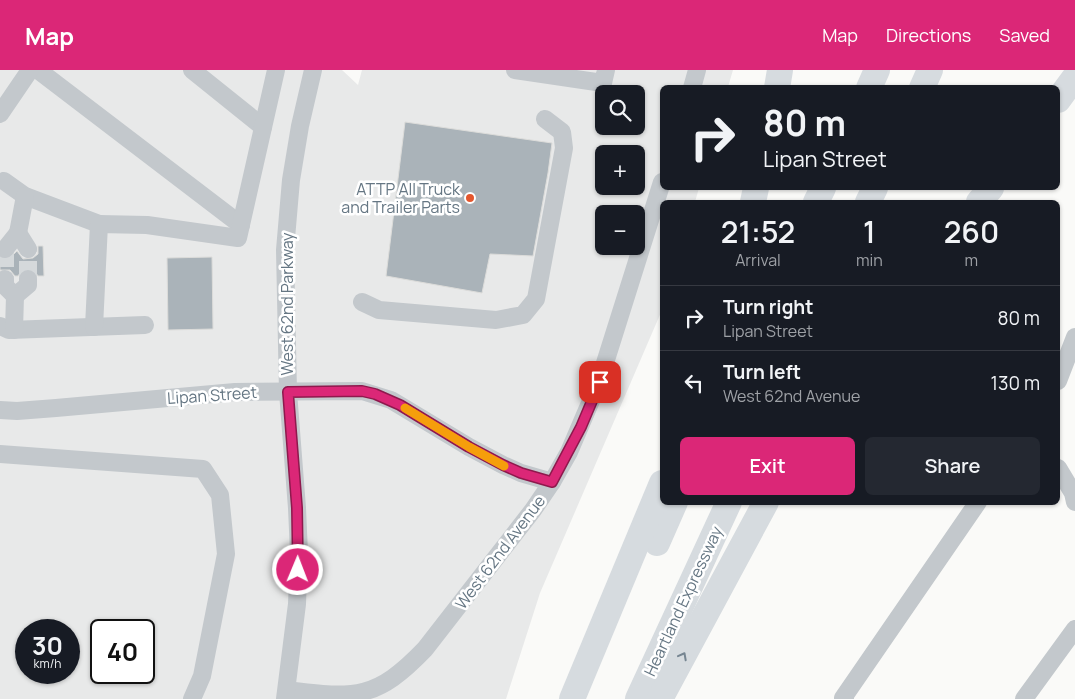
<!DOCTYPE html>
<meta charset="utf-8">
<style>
body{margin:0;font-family:Manrope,sans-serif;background:#242831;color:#f1f3f6;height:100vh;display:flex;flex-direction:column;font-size:19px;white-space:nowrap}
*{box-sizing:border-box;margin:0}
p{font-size:16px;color:#9ea1a6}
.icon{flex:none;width:28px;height:28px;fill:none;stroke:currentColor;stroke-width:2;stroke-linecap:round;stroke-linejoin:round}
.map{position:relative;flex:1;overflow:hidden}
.panel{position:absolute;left:660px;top:130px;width:400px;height:305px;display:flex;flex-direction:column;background:#171b24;border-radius:8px;box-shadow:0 1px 4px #0004}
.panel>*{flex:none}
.banner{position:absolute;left:660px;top:15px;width:400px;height:105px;border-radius:8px;box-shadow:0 1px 4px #0004;background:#171b24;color:#f1f3f6;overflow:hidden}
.controls{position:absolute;left:595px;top:15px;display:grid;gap:10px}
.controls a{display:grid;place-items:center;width:50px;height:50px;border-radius:8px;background:#171b24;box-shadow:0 1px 4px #0004;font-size:25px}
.speed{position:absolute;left:15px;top:549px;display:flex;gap:10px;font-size:25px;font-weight:700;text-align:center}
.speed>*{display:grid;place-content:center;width:65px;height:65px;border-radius:50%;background:#171b24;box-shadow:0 1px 4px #0004;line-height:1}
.speed small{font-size:12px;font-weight:400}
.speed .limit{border:2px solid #111;border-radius:8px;background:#fff;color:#111}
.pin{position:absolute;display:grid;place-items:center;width:42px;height:42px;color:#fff;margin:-21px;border-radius:10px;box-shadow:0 2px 8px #0006}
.me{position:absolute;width:55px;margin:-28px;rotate:1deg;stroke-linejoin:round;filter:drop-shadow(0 0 4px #0008)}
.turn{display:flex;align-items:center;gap:18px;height:105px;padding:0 20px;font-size:22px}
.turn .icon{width:65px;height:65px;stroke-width:2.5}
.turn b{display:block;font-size:35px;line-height:42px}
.eta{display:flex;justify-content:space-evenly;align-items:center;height:85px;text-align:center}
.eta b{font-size:30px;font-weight:600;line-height:35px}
.action{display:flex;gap:10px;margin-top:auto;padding:10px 20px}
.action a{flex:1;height:58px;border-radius:8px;background:#db2777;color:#fff;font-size:20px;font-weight:600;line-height:58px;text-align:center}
.action a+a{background:#242831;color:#f1f3f6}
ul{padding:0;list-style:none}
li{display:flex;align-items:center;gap:15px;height:65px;padding:0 20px;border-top:1px solid #363941}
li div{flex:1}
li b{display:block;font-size:19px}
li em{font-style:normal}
header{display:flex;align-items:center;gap:30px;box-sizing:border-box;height:70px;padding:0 25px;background:#db2777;color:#fff}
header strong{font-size:24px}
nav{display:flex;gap:28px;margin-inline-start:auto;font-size:18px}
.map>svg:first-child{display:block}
.built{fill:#e8e9e9;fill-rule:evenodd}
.building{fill:#aab3b9;stroke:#dcdcda}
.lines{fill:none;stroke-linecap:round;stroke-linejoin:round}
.minor-tunnel{stroke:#d5d9db;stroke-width:18;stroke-dasharray:18 9;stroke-linecap:butt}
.minor{stroke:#c3c8cc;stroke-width:18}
.highway{stroke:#d6dbdf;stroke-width:26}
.oneway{stroke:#768591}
.route-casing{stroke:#8e194d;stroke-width:12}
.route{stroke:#db2777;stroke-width:9}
.slow{stroke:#f59e0b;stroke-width:9}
.poi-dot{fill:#e4572e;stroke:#fff;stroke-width:2}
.labels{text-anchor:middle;stroke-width:5;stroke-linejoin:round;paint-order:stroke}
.poi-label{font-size:16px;fill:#657683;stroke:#fff;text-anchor:end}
.street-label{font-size:16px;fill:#657683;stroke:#fff}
</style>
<header>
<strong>Map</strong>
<nav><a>Map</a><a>Directions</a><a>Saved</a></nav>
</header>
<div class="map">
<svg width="1075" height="629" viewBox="0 0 1075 629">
<rect width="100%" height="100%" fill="#fafaf8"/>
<path class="built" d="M0,0H342L358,15L362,0H733L728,17L662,18V118H699L695,132H662V240L540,523L506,629H0ZM604,24H636V56H604ZM604,84H636V116H604ZM604,144H636V176H604ZM26,560H69V602H26ZM101,560H144V602H101Z"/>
<g class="building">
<polygon points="405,52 552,73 548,103 533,186 490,184 482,223 386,206"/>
<polygon points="38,176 43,176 44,206 38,206 34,200 28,198 22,200 18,206 15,206 10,200 0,200 0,188 9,189 17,181 23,189 33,188 38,184"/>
<polygon points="212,187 213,259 168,260 167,188"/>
</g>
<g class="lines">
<g class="minor-tunnel">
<polyline points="5,179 5,209"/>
<polyline points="28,209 28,179"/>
</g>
<g class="minor">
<polyline points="38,0 241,155"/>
<polyline points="192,0 263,57"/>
<polyline points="515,0 603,13 606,0"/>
<polyline points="692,18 697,0"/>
<polyline points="0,44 30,0"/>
<polyline points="4,111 25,126 99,154"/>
<polyline points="18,163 25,126"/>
<polyline points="5,179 18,163 28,179"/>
<polyline points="5,209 5,216 15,226 28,215 28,209"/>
<polyline points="362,232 379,240 496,250 523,245 536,229 564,78 562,62 545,49"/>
<polyline points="0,256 9,260 145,255"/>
<polyline points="94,257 99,154 147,155 238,168 276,0"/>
<polyline points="14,260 15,226"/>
<polyline points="1058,311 1075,267"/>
<polyline points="0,340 17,341 56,338 235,322 362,321 391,330 469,377 503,395 521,403 552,412"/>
<polyline points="0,384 203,399 220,425 226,484 202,606 192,629"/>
<polyline points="1058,398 1073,423 1075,432"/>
<path d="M287,620C356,629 377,629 425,579L533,440L552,412L569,382L599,312L662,112"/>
<polyline points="285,629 297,534 299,483 297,438 288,322 285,180 291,110 300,56 313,0"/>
<polyline points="845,629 843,628 978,432"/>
<polyline points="1024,629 1075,559"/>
</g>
<g class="highway">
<polyline points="777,18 780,0"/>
<polyline points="869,18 877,0"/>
<polyline points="922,18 930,0"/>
<polyline points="1058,30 1075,7"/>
<polyline points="753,132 756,118"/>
<polyline points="816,132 823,118"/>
<polyline points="868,132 875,118"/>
<polyline points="979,132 991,118"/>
<polyline points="657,473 675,432"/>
<polyline points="572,629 662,413"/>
<polyline points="638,629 729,432"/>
<polyline points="660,629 766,432"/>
</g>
</g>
<defs><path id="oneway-chevron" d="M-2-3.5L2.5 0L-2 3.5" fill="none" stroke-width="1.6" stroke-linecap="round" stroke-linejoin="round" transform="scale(1.25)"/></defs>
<use class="oneway" href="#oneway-chevron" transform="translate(683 586) rotate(-62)"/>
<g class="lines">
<defs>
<polyline id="route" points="298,500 297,438 288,322 362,321 375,324 400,335 469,377 503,395 521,403 552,412 581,357 600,312"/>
</defs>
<use href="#route" class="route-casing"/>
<use href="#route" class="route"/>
<polyline class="slow" points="405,338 469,377 504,396"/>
</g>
<circle class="poi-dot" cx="470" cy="128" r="5"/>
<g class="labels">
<g class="poi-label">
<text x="460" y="125">ATTP All Truck<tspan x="460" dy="18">and Trailer Parts</tspan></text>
</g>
<g class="street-label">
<text transform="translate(287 234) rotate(-90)" y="6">West 62nd Parkway</text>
<text transform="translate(212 325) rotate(-4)" y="6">Lipan Street</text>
<text transform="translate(500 482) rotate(-53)" y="6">West 62nd Avenue</text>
<text transform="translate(683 531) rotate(-65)" y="6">Heartland Expressway</text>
</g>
</g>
</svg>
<div class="controls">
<a><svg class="icon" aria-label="search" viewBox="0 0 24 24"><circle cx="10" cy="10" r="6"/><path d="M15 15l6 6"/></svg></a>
<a>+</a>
<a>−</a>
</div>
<div class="speed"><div>30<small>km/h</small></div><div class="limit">40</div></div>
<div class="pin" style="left:600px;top:312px;background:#d93025"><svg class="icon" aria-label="arrive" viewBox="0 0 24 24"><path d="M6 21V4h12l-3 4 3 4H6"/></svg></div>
<svg class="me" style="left:298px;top:500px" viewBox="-20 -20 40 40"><circle r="17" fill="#db2777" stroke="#fff" stroke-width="3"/><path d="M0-11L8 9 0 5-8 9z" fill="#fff"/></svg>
<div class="banner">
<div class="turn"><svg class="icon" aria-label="right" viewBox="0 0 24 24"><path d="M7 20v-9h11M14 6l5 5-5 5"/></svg><div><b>80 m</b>Lipan Street</div></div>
</div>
<section class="panel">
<div class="eta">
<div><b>21:52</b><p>Arrival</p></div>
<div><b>1</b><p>min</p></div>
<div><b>260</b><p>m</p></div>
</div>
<ul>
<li><svg class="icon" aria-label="right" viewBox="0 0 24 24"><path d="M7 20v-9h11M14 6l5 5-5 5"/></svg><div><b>Turn right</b><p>Lipan Street</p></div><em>80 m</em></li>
<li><svg class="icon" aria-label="left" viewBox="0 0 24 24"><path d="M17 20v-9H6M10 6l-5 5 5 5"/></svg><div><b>Turn left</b><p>West 62nd Avenue</p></div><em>130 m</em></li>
</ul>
<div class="action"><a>Exit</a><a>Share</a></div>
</section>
</div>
